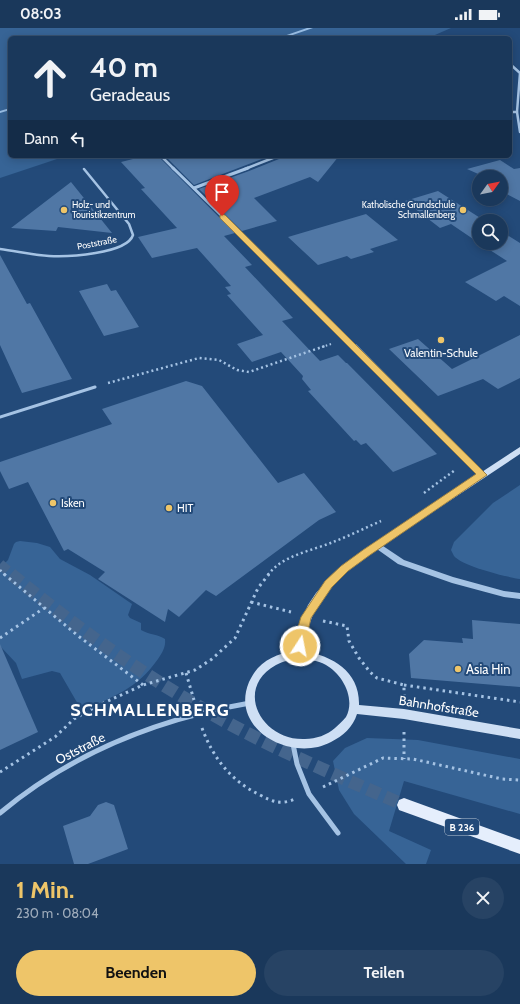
<!DOCTYPE html>
<html lang="de">
<meta charset="utf-8">
<style>
body{margin:0;font-family:Cabin,sans-serif;background:#274364;color:#f1f3f6;height:100vh;display:flex;flex-direction:column;font-size:15px;white-space:nowrap}
*{box-sizing:border-box;margin:0}
p{font-size:13px;color:#9facbb}
.icon{flex:none;width:22px;height:22px;fill:none;stroke:currentColor;stroke-width:2;stroke-linecap:round;stroke-linejoin:round}
.map{position:relative;height:836px;overflow:hidden}
.panel{display:flex;flex-direction:column;background:#1a385b;flex:1}
.panel>*{flex:none}
.hud{position:absolute;left:8px;top:8px;width:504px;height:122px;border-radius:6px;box-shadow:0 2px 10px #0003,0 0 0 1px #385271;background:#1a385b;color:#f1f3f6;overflow:hidden}
.needle{width:26px;rotate:57deg}
.controls{position:absolute;left:472px;top:142px;display:grid;gap:8px}
.controls a{display:grid;place-items:center;width:36px;height:36px;border-radius:50%;background:#1a385b;box-shadow:0 2px 10px #0003,0 0 0 1px #385271;font-size:20px}
.pin{position:absolute;display:grid;place-items:center;width:34px;height:34px;color:#fff;margin:-41px -17px;border-radius:50% 50% 50% 0;rotate:-45deg;box-shadow:0 0 4px #0007}
.pin .icon{rotate:45deg}
.me{position:absolute;width:44px;margin:-22px;rotate:11deg;stroke-linejoin:round;filter:drop-shadow(0 0 3px #0008)}
.turn{display:flex;align-items:center;gap:14px;height:84px;padding:0 16px;font-size:18px}
.turn .icon{width:52px;height:52px;stroke-width:2.5}
.turn b{display:block;font-size:28px;line-height:34px}
.then{display:flex;align-items:center;height:38px;padding:0 16px;background:#0003;gap:8px;font-size:15px}
.round{display:grid;place-items:center;flex:none;width:42px;height:42px;border-radius:21px;background:#274364}
.summary{display:flex;align-items:center;justify-content:space-between;height:68px;padding:0 16px}
h1{font-size:24px;font-weight:700;line-height:30px;color:#eec569}
.action{display:flex;gap:8px;margin-top:auto;padding:8px 16px}
.action a{flex:1;height:46px;border-radius:24px;background:#eec569;color:#111;font-size:16px;font-weight:700;line-height:46px;text-align:center}
.action a+a{background:#274364;color:#f1f3f6}
.status{display:flex;justify-content:space-between;align-items:center;height:28px;padding:0 20px;background:#1a385b;direction:ltr}
.status svg{height:11px;fill:currentColor}
.map>svg:first-child{display:block}
.green{fill:#376496}
.lines{fill:none;stroke-linecap:round;stroke-linejoin:round}
.stream{fill:#99bee5;fill-rule:evenodd}
.building{fill:#5077a5}
.primary-tunnel-far1{stroke:#44658d;stroke-width:10;stroke-dasharray:10 5;stroke-linecap:butt}
.primary-tunnel{stroke:#44658d;stroke-width:13;stroke-dasharray:13 6;stroke-linecap:butt}
.path-far2{stroke:#a5c3e4;stroke-width:2;stroke-dasharray:1.5 2.5;stroke-linecap:butt}
.path-far1{stroke:#a5c3e4;stroke-width:2.5;stroke-dasharray:2 3;stroke-linecap:butt}
.path{stroke:#a5c3e4;stroke-width:3;stroke-dasharray:2.5 4;stroke-linecap:butt}
.service-far1{stroke:#a5c3e4;stroke-width:2.5}
.service{stroke:#a5c3e4;stroke-width:3}
.minor-far3{stroke:#a5c3e4;stroke-width:2.5}
.minor-far2{stroke:#a5c3e4;stroke-width:3}
.minor-far1{stroke:#a5c3e4;stroke-width:4}
.minor{stroke:#a5c3e4;stroke-width:5}
.tertiary{fill:#a5c3e4;fill-rule:evenodd}
.secondary{fill:#cedff4;fill-rule:evenodd}
.primary{fill:#e5eefc;fill-rule:evenodd}
.route{fill:#eec569;stroke:#9b8044}
.poi-dot{fill:#eec569;stroke:#234a79;stroke-width:1.5}
.labels{text-anchor:middle;stroke-width:4;stroke-linejoin:round;paint-order:stroke}
.far-poi-label{font-size:9px;fill:#fff;stroke:#234a79;text-anchor:start}
.far-street-label{font-size:9px;fill:#fff;stroke:#234a79}
.shield{fill:#234a79;stroke:#bdc9d7;stroke-width:1}
.shield-label{font-size:10px;font-weight:bold;fill:#fff}
.poi-label{font-size:11px;fill:#fff;stroke:#234a79;text-anchor:start}
.near-poi-label{font-size:13px;fill:#fff;stroke:#234a79;text-anchor:start}
.near-street-label{font-size:13px;fill:#fff;stroke:#234a79}
.near-district-label{font-size:18px;font-weight:bold;letter-spacing:1px;fill:#fff;stroke:#234a79}
</style>
<div class="status"><b>08:03</b><svg viewBox="0 0 49 12"><path d="M0 12V9h3v3zM5 12V6h3v6zM10 12V3h3v9zM15 12V0h3v12zM26 1h20v11H26zM47 4h2v5h-2z"/></svg></div>
<div class="map">
<svg width="520" height="836" viewBox="0 0 520 836">
<rect width="100%" height="100%" fill="#234a79"/>
<g class="green">
<polygon points="0,0 451,0 428,10 10,10 10,128 66,128 0,150"/>
<path d="M520,457V551C506,549 462,538 454,528C453,526 452,524 451,522L454,514L493,475Z"/>
<path d="M20,513L37,515L50,519L60,531L90,547L132,576L128,587L130,590L141,595V602C149,607 158,606 165,611C166,619 162,625 158,631C137,661 114,668 82,683L60,645L52,643L22,651L16,635L0,618V540L8,532L14,516L16,514Z"/>
<polygon points="367,710 418,712 520,731 520,786 404,753 389,803 431,822 426,836 406,836 354,786 339,762 333,733 345,720"/>
</g>
<g class="lines">
<g class="stream">
<polygon points="307,0 313,0 284,10 278,10"/>
<polygon points="10,80 10,82 0,85 0,83"/>
</g>
</g>
<g class="building">
<polygon points="145,128 158,128 235,205 224,208 252,237 245,239 293,290 282,293 320,333 338,327 346,335 347,335 437,426 393,444 366,415 361,417 356,412 354,413 308,363 311,362 302,351 303,348 281,324 252,334 237,316 263,307 227,267 231,266 225,259 231,258 197,220 152,230 138,209 177,200 141,161 145,160 121,134"/>
<polygon points="165,128 270,128 194,157"/>
<polygon points="281,128 339,128 318,154 310,149 254,170 277,193 242,203 199,161 249,143 279,131"/>
<polygon points="500,132 514,141 520,140 520,173 501,163 501,149 485,149 467,141"/>
<polygon points="71,154 112,205 58,199 56,203 11,200"/>
<polygon points="438,163 485,193 479,193 479,215 451,196 440,200 405,173"/>
<polygon points="366,186 398,212 370,221 374,224 351,231 347,228 318,237 288,209"/>
<polygon points="501,203 520,215 520,278 504,268 496,273 465,254 507,233 479,215 501,215"/>
<polygon points="0,227 27,276 30,275 72,351 22,365 0,317"/>
<polygon points="107,256 111,263 116,262 139,299 104,308 79,263"/>
<polygon points="520,307 520,350 498,361 483,351 438,368 389,321 418,311 452,341"/>
<polygon points="186,353 202,358 278,455 304,445 336,484 319,492 216,568 206,562 179,589 168,581 165,594 98,551 105,544 68,521 64,523 28,454 9,461 0,443 0,434 112,396 102,381"/>
<polygon points="472,592 520,596 520,659 411,650 409,626 424,612 463,615 462,610 473,611"/>
<polygon points="0,616 38,704 0,722"/>
<polygon points="106,774 114,777 128,821 88,836 74,836 63,798 90,788 98,777"/>
</g>
<g class="lines">
<polyline class="primary-tunnel-far1" points="0,536 13,547"/>
<path class="primary-tunnel" d="M11,546C79,602 151,653 228,695C285,726 345,751 404,777"/>
<polyline class="path-far2" points="322,319 331,316"/>
<g class="path-far1">
<polyline points="108,355 199,330 219,332 237,342 249,344 325,318"/>
<polyline points="424,465 455,442"/>
<polyline points="0,542 5,547"/>
<path d="M268,547C282,527 312,523 333,514C349,508 365,500 381,493"/>
</g>
<g class="path">
<polyline points="4,546 77,607 143,657"/>
<polyline points="251,574 291,584"/>
<polyline points="323,593 347,598 349,613 359,630 370,644 377,650 404,657 404,669"/>
<polyline points="0,610 44,580"/>
<polyline points="186,645 194,672"/>
<polyline points="404,657 520,674"/>
<path d="M202,700C213,730 231,753 260,767C273,774 281,777 295,771"/>
<polyline points="404,704 404,731"/>
<polyline points="0,744 55,709 74,691 97,678 143,657 195,642 212,631 235,610 258,560 269,546"/>
<polyline points="323,759 383,730 413,731 502,751 520,752"/>
</g>
<path class="service-far1" d="M0,221C16,223 33,227 49,228C67,229 127,226 133,207L129,196L84,141"/>
<polyline class="service" points="0,389 95,359"/>
<g class="minor-far3">
<polyline points="510,36 520,45 517,84"/>
<polyline points="510,84 517,84 520,104"/>
<polyline points="161,128 174,141"/>
<polyline points="245,141 278,128"/>
</g>
<g class="minor-far2">
<polyline points="173,140 356,319"/>
<polyline points="194,160 248,140"/>
</g>
<polyline class="minor-far1" points="355,318 482,447"/>
<g class="minor">
<polyline points="293,716 297,736 309,766 338,805"/>
<path d="M0,785C73,724 157,691 250,675"/>
</g>
<polygon class="tertiary" points="377,514 404,532 453,549 504,563 520,565 520,571 504,569 452,555 398,536 374,519 373,517 374,515"/>
<path class="secondary" d="M520,419V426C484,450 449,473 413,497C382,518 347,538 323,569C311,585 307,603 304,623C333,628 360,644 359,677L404,681L520,701V711L404,691L357,686C353,699 343,708 331,714C292,735 229,702 249,654C258,634 274,626 295,623L296,608L301,593L308,577L316,565L337,543L363,522ZM299,630C308,632 317,632 326,637C342,646 356,670 346,689C343,693 339,696 335,700C327,707 316,711 305,711C262,713 233,661 276,637C283,633 291,632 299,630Z"/>
<polygon class="primary" points="404,770 520,812 520,826 399,782 397,777 399,772"/>
</g>
<polygon class="route" points="222,186 225,187 487,447 370,527 348,543 332,559 311,590 304,621 300,622 296,621 294,618 295,609 301,589 325,553 341,538 363,522 476,446 220,190 220,187"/>
<g class="poi-dot">
<circle cx="64" cy="182" r="4"/>
<circle cx="463" cy="182" r="4"/>
<circle cx="441" cy="312" r="4"/>
<circle cx="53" cy="475" r="4"/>
<circle cx="169" cy="480" r="4"/>
<circle cx="458" cy="641" r="4"/>
</g>
<g class="labels">
<g class="far-poi-label">
<text x="72" y="180">Holz- und<tspan x="72" dy="10">Touristikzentrum</tspan></text>
<text x="455" y="180" text-anchor="end">Katholische Grundschule<tspan x="455" dy="10">Schmallenberg</tspan></text>
</g>
<g class="far-street-label">
<text transform="translate(97 215) rotate(-11)" y="3">Poststraße</text>
</g>
<rect class="shield" x="445" y="791" width="34" height="16" rx="3"/>
<g class="shield-label">
<text x="462" y="803">B 236</text>
</g>
<g class="poi-label">
<text x="441" y="329" text-anchor="middle">Valentin-Schule</text>
<text x="61" y="479">Isken</text>
<text x="177" y="484">HIT</text>
</g>
<g class="near-poi-label">
<text x="466" y="646">Asia Hin</text>
</g>
<g class="near-street-label">
<text transform="translate(439 678) rotate(9)" y="5">Bahnhofstraße</text>
<text transform="translate(80 720) rotate(-27)" y="5">Oststraße</text>
</g>
<g class="near-district-label">
<text x="150" y="688">SCHMALLENBERG</text>
</g>
</g>
</svg>
<div class="controls">
<a><svg class="needle" viewBox="-14 -14 28 28"><path d="M0-13l5 13h-10z" fill="#e53935"/><path d="M0 13l5-13h-10z" fill="#9facbb"/></svg></a>
<a><svg class="icon" aria-label="search" viewBox="0 0 24 24"><circle cx="10" cy="10" r="6"/><path d="M15 15l6 6"/></svg></a>
</div>
<div class="pin" style="left:222px;top:188px;background:#d93025"><svg class="icon" aria-label="arrive" viewBox="0 0 24 24"><path d="M6 21V4h12l-3 4 3 4H6"/></svg></div>
<svg class="me" style="left:300px;top:618px" viewBox="-20 -20 40 40"><circle r="17" fill="#eec569" stroke="#fff" stroke-width="3"/><path d="M0-11L8 9 0 5-8 9z" fill="#fff"/></svg>
<div class="hud">
<div class="turn"><svg class="icon" aria-label="ahead" viewBox="0 0 24 24"><path d="M12 20V5M6 11l6-6 6 6"/></svg><div><b>40 m</b>Geradeaus</div></div>
<div class="then">Dann<svg class="icon" aria-label="left" viewBox="0 0 24 24"><path d="M17 20v-9H6M10 6l-5 5 5 5"/></svg></div>
</div>
</div>
<section class="panel">
<div class="summary"><div><h1>1 Min.</h1><p>230 m · 08:04</p></div><a class="round"><svg class="icon" aria-label="close" viewBox="0 0 24 24"><path d="M6 6l12 12M18 6L6 18"/></svg></a></div>
<div class="action"><a>Beenden</a><a>Teilen</a></div>
</section>
